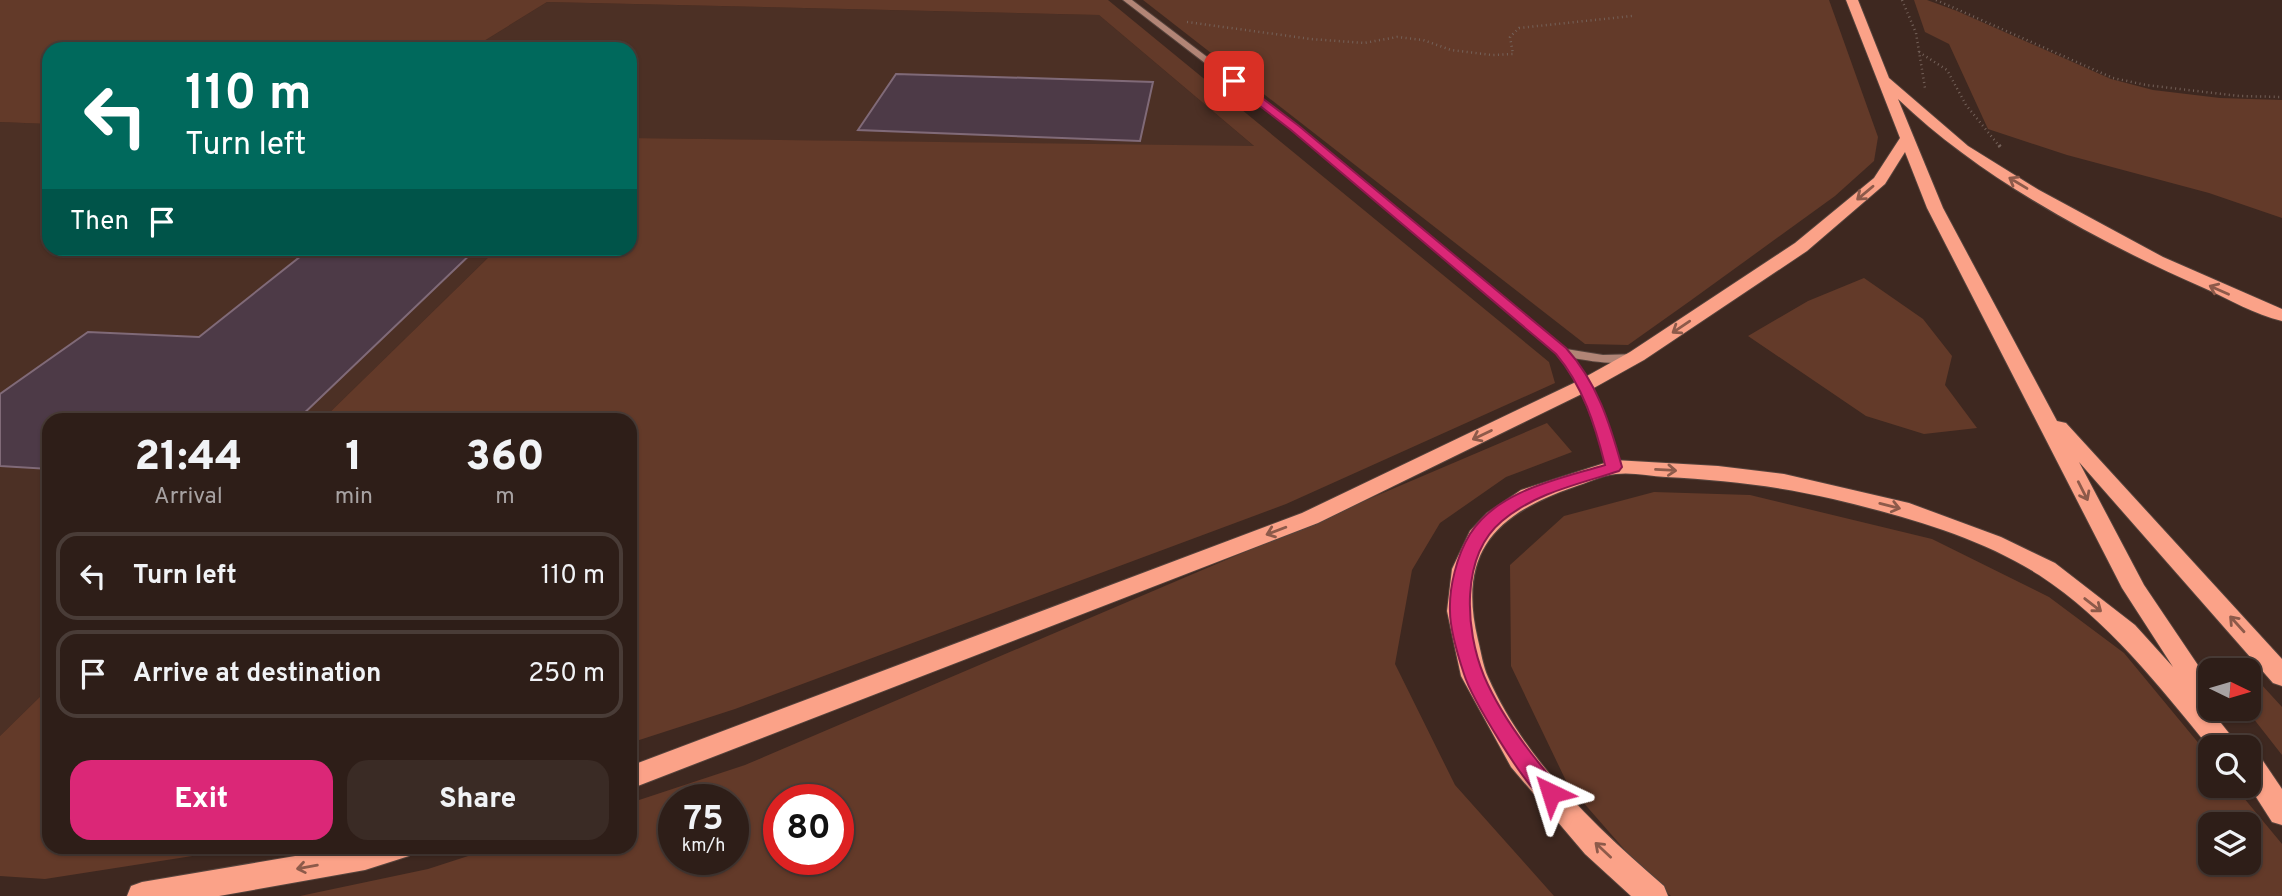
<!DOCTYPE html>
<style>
body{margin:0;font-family:Overpass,sans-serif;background:#3a2b25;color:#f1f3f6;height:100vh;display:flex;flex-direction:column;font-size:26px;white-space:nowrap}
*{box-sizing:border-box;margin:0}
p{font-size:23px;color:#a7a2a2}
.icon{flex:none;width:38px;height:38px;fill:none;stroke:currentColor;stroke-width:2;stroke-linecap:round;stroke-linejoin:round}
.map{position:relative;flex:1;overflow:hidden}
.drawer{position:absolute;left:42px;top:413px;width:595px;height:441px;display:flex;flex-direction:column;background:#2e1e18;border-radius:21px;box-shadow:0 2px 5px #0004,0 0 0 2px #493c37}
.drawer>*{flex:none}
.banner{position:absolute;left:42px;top:42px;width:595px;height:214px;border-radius:21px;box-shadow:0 2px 5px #0004,0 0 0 2px #493c37;background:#00695c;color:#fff;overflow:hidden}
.needle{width:46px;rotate:95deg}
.buttons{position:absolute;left:2198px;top:658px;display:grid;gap:14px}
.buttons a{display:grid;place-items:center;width:63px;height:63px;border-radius:14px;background:#2e1e18;box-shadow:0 2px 5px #0004,0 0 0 2px #493c37;font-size:35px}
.speed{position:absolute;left:658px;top:784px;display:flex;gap:14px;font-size:35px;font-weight:700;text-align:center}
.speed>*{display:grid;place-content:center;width:91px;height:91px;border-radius:50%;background:#2e1e18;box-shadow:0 2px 5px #0004,0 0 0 2px #493c37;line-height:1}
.speed small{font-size:18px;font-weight:400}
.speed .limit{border:10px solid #d22;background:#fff;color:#111}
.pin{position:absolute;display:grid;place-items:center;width:60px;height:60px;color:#fff;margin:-30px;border-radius:14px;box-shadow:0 4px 10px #0006}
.me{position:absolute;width:77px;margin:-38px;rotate:319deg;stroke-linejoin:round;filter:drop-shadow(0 0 5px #0008)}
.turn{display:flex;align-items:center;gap:24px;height:147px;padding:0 28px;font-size:32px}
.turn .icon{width:91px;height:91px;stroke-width:2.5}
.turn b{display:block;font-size:49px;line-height:60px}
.then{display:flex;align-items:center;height:66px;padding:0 28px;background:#0003;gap:14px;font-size:26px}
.eta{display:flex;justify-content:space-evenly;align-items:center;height:119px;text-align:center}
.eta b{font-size:42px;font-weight:800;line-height:49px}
.cta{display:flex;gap:14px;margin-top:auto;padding:14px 28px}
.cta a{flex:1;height:80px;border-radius:21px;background:#db2777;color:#fff;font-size:28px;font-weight:800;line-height:80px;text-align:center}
.cta a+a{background:#3a2b25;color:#f1f3f6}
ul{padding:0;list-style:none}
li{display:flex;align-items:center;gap:21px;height:88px;margin:0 14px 10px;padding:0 14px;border:4px solid #493c37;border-radius:21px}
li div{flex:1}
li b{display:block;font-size:26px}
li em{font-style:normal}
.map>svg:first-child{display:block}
.built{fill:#4c3025}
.green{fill:#633a29;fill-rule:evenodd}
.building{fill:#4d3a47;stroke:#806a78;stroke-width:2}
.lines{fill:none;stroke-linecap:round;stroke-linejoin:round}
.secondary-casing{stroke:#55433c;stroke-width:2}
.highway-casing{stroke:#55433c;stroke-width:2}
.path-far1{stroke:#75625a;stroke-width:2.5;stroke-dasharray:1 3.5;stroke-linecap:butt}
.path{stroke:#75625a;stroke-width:3.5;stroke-dasharray:2 4.5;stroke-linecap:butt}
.secondary{fill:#b28576;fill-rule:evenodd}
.highway{fill:#fba288;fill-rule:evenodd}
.oneway{stroke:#8d5a4a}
.route{fill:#db2777;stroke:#8e194d;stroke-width:2}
</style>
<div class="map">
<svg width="2282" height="896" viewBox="0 0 2282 896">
<rect width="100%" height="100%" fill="#3e2820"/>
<g class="built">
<polygon points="547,2 1099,15 1255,147 630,138 630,49 471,49"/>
<polygon points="0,122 49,124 49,248 497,249 322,420 49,420 49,688 0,736"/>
</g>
<g class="green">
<polygon points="0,0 1108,0 1549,362 1555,383 1286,504 735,709 630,743 630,420 322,420 497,249 630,248 630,138 1254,146 1099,15 547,2 471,49 49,49 49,124 0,122"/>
<polygon points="1143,0 1829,0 1878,137 1874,161 1835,196 1690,301 1628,345 1585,344"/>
<polygon points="1914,0 1927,0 1957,11 2111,79 2153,90 2220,98 2282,100 2282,218 2209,193 2067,155 1988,129 1949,44 1925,32"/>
<polygon points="1864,278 1923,319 1952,356 1945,385 1977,428 1924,434 1866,416 1748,336 1808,301"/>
<path d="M1547,423L1572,452L1506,477L1440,523L1412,570L1395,664L1455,785L1554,896H300L428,869L496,847H630V803L745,765ZM674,800H733V859H674ZM779,800H838V859H779Z"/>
<path d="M1654,492L1750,495L1932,539L2049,597L2124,653L2210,757V786H2234L2282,844V896H1671L1652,881L1568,785L1511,666L1510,565L1564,516ZM2210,824H2249V863H2210Z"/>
<polygon points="2249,671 2282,707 2282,755 2246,709 2249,709"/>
<polygon points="49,688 49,847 250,847 45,879 0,876 0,736"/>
</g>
<g class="building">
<polygon points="896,74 1030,78 1153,82 1140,141 858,130"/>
<polygon points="311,248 477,248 297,420 49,420 49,469 0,466 0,394 88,332 199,337"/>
</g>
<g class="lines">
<defs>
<path id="secondary" d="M1123,0H1132L1298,126L1566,349L1603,355L1640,354L1642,357C1627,368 1591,361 1573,358C1598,390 1610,428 1621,467L1619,470L1614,471L1607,467C1596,426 1583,387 1557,354L1292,130Z"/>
<g id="highway">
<path d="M1846,0H1858L1889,78L1968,146L2039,190L2163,257L2282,309V321C2255,315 2229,299 2204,288C2099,242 1980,178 1898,99L1943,208L2057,421L2066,423L2282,659V686L2273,683L2079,462L2144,585L2210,683V709H2221L2213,713L2240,747L2210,748C2158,685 2108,620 2039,575C1978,536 1903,516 1833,499C1778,486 1723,480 1666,477C1650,476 1632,472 1616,474C1602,475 1587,483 1574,487C1495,514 1457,553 1478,640C1481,652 1483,666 1488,677C1525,761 1596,827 1664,886L1668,896H1631L1585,854L1511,767L1461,676L1447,611L1452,569L1470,531L1487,513L1521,490L1614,460L1718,466L1784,474L1909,503L2001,537L2055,563L2135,625L2173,667L2122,588L1927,208L1905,152L1885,184L1807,251L1644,360L1592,389L1318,523L630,789V766L1302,513L1578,381L1630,352L1795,243L1874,178L1900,138Z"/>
<polygon points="2249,752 2259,755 2282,789 2282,825 2272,822 2249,786"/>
<polygon points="348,847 413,847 409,856 365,870 219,896 127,896 131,886 142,882"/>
</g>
</defs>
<use href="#secondary" class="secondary-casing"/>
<use href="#highway" class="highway-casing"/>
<g class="path-far1">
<polyline points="1902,0 1916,33 1925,88"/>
<polyline points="1936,0 2113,78 2146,85 2239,96 2282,97"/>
<polyline points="1187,22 1311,39 1364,43 1397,37 1423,40 1451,50 1492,55 1513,54 1510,37 1519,28 1632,16"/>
<polyline points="1919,52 1947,70 1966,105 2000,147"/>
</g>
<polyline class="path" points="1999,145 2001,148"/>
<use href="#secondary" class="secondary"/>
<use href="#highway" class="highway"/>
</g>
<defs><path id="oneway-shaft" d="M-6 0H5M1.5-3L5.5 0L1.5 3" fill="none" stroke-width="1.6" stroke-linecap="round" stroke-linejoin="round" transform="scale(1.75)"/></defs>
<g class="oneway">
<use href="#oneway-shaft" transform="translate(2018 183) rotate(-149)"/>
<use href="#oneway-shaft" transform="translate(1865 193) rotate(140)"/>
<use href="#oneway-shaft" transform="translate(2219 290) rotate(-156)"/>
<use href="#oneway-shaft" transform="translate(1681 327) rotate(146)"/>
<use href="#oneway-shaft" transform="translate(1482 435) rotate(154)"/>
<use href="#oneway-shaft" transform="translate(1666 470) rotate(3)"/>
<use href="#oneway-shaft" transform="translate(2083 491) rotate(63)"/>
<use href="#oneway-shaft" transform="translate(1890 506) rotate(14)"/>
<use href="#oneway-shaft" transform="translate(1276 531) rotate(159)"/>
<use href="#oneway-shaft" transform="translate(2093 605) rotate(38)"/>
<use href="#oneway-shaft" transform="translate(2237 624) rotate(-132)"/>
<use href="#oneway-shaft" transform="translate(1603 850) rotate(-137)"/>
<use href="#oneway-shaft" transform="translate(307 867) rotate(170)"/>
</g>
<path class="route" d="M1230,79H1237L1299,126L1566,348C1597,382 1610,424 1622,467L1619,471C1579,484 1535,493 1502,521C1460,556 1465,630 1484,676C1501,716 1531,755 1559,787L1562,793L1559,799C1554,801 1549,803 1544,799C1525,787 1471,697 1464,674C1458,656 1450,630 1450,611C1449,587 1457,555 1470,534C1498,490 1559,479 1605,465C1595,425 1583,386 1556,354L1291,130L1230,83Z"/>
</svg>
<div class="buttons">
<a><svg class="needle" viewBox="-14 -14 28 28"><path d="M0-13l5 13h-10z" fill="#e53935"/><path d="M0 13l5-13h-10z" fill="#a7a2a2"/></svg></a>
<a><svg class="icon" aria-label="search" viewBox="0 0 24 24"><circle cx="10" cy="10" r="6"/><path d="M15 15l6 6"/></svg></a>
<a><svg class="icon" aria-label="layers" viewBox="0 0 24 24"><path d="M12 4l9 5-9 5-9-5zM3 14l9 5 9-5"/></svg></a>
</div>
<div class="speed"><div>75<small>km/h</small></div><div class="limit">80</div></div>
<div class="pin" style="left:1234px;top:81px;background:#d93025"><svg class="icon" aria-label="arrive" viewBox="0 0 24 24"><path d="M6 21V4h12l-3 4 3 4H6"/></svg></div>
<svg class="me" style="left:1551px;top:793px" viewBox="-20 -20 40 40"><path d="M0-17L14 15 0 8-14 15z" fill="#db2777" stroke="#fff" stroke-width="4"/></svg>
<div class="banner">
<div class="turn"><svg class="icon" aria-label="left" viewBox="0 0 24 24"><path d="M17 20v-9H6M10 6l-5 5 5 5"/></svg><div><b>110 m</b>Turn left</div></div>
<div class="then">Then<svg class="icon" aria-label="arrive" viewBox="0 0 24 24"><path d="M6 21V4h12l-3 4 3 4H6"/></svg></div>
</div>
<section class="drawer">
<div class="eta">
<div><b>21:44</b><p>Arrival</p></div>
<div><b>1</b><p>min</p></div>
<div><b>360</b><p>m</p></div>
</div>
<ul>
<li><svg class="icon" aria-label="left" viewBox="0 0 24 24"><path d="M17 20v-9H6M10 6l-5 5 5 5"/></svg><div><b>Turn left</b></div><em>110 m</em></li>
<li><svg class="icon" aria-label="arrive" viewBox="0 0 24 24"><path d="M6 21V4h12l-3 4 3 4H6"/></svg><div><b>Arrive at destination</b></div><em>250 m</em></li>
</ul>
<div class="cta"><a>Exit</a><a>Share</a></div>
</section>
</div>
